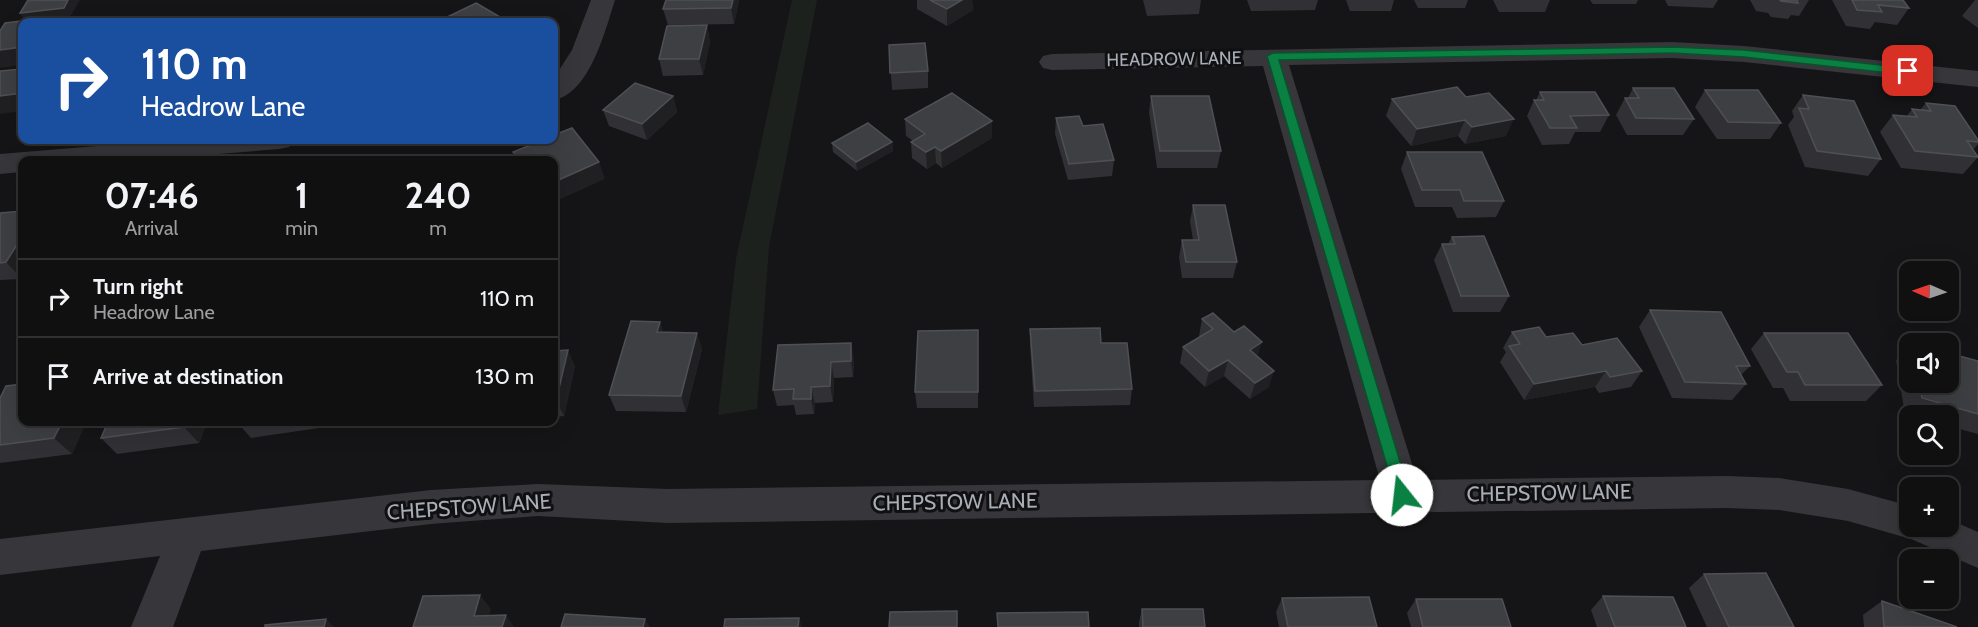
<!DOCTYPE html>
<meta charset="utf-8">
<style>
body{margin:0;font-family:Cabin,sans-serif;background:#19191a;color:#f1f3f6;height:100vh;display:flex;flex-direction:column;font-size:22px;white-space:nowrap}
*{box-sizing:border-box;margin:0}
p{font-size:20px;color:#9c9d9f}
.icon{flex:none;width:33px;height:33px;fill:none;stroke:currentColor;stroke-width:2;stroke-linecap:round;stroke-linejoin:round}
.map{position:relative;flex:1;overflow:hidden}
.panel{position:absolute;left:18px;top:156px;width:540px;height:270px;display:flex;flex-direction:column;background:#101011;border-radius:12px;box-shadow:0 6px 24px #0002,0 0 0 2px #303031}
.panel>*{flex:none}
.top-card{position:absolute;left:18px;top:18px;width:540px;height:126px;border-radius:12px;box-shadow:0 6px 24px #0002,0 0 0 2px #303031;background:#1a4fa0;color:#fff;overflow:hidden}
.needle{width:39px;rotate:272deg}
.fabs{position:absolute;left:1899px;top:261px;display:grid;gap:12px}
.fabs a{display:grid;place-items:center;width:60px;height:60px;border-radius:12px;background:#101011;box-shadow:0 6px 24px #0002,0 0 0 2px #303031;font-size:30px}
.pin{position:absolute;display:grid;place-items:center;width:51px;height:51px;color:#fff;margin:-26px;border-radius:12px;box-shadow:0 3px 9px #0006}
.me{position:absolute;width:66px;margin:-33px;rotate:344deg;stroke-linejoin:round;filter:drop-shadow(0 0 4px #0008)}
.turn{display:flex;align-items:center;gap:21px;height:126px;padding:0 24px;font-size:27px}
.turn .icon{width:78px;height:78px;stroke-width:2.5}
.turn b{display:block;font-size:42px;line-height:51px}
.eta{display:flex;justify-content:space-evenly;align-items:center;height:102px;text-align:center}
.eta b{font-size:36px;font-weight:700;line-height:42px}
ul{padding:0;list-style:none}
li{display:flex;align-items:center;gap:18px;height:78px;padding:0 24px;border-top:2px solid #303031}
li div{flex:1}
li b{display:block;font-size:22px}
li em{font-style:normal}
.map>svg:first-child{display:block}
.green{fill:#1c211d}
.lines{fill:none;stroke-linecap:round;stroke-linejoin:round}
.minor{fill:#37373b;fill-rule:evenodd}
.wall{fill:#313135}
.shaded-wall{fill:#202023}
.building{fill:#3e3f43;stroke:#4e5055;stroke-width:1.5}
.route{fill:#0b8043;stroke:#07532c;stroke-width:1.5}
.labels{text-anchor:middle;stroke-width:6;stroke-linejoin:round;paint-order:stroke}
.far-street-label{font-size:18px;fill:#a8adb6;stroke:#101012}
.street-label{font-size:21px;fill:#a8adb6;stroke:#101012}
</style>
<div class="map">
<svg width="1978" height="627" viewBox="0 0 1978 627">
<rect width="100%" height="100%" fill="#151517"/>
<polygon class="green" points="792,0 817,0 769,247 757,409 718,415 736,259"/>
<g class="lines">
<g class="minor">
<path d="M591,0H615C605,31 590,93 554,100V78L572,50Z"/>
<polygon points="1672,42 1744,46 1978,71 1978,87 1744,62 1672,58 1289,65 1417,480 1727,476 1779,478 1848,489 1910,506 1910,526 1948,526 1948,519 1978,532 1978,568 1911,539 1848,521 1779,510 1727,508 668,523 538,516 431,524 201,551 173,627 131,627 160,556 0,575 0,539 431,490 538,484 668,489 1380,480 1263,66 1052,70 1043,68 1039,62 1043,56 1052,54"/>
<polygon points="170,140 293,140 289,147 279,149 145,160 22,160 22,172 0,174 0,154"/>
</g>
</g>
<g class="wall">
<polygon points="739,0 734,24 668,25 663,9"/>
<polygon points="917,0 972,0 973,10 947,26 917,9"/>
<polygon points="1143,0 1201,0 1199,14 1147,16"/>
<polygon points="1247,0 1318,0 1315,10 1251,11"/>
<polygon points="1346,0 1394,0 1391,11 1350,11"/>
<polygon points="1414,0 1468,0 1465,8 1418,8"/>
<polygon points="1493,0 1550,0 1545,12 1499,12"/>
<polygon points="1590,0 1638,0 1636,4 1593,4"/>
<polygon points="1665,0 1718,0 1713,8 1668,6"/>
<polygon points="1750,0 1809,0 1799,16 1791,15 1788,19 1771,17 1768,13 1756,11"/>
<polygon points="1832,0 1903,0 1909,8 1897,25 1875,22 1870,29 1846,26"/>
<polygon points="1975,0 1978,0 1978,28 1962,16"/>
<polygon points="707,25 710,42 703,75 663,76 659,59"/>
<polygon points="889,45 928,71 928,88 892,90"/>
<polygon points="1633,88 1694,119 1683,135 1627,135 1616,115 1625,98 1628,98"/>
<polygon points="1705,90 1781,123 1770,139 1717,139 1695,107"/>
<polygon points="1540,92 1609,115 1600,132 1575,132 1569,144 1542,145 1527,116 1534,100 1536,100"/>
<polygon points="1803,95 1881,159 1868,176 1805,167 1788,125 1794,117 1792,111"/>
<polygon points="673,96 677,112 647,140 609,126 603,110"/>
<polygon points="1151,96 1221,151 1217,168 1157,168 1149,112"/>
<polygon points="1466,97 1506,136 1465,144 1458,136 1411,146 1386,116 1392,99"/>
<polygon points="1926,103 1978,140 1978,144 1973,150 1978,157 1963,174 1901,168 1880,132 1893,115 1907,116 1912,109 1920,110"/>
<polygon points="1056,118 1083,126 1114,160 1112,176 1068,180 1055,134"/>
<polygon points="905,119 992,138 942,168 936,163 927,169 912,158 911,142 913,141 906,136"/>
<polygon points="892,142 893,151 857,171 833,152 832,143"/>
<polygon points="1407,152 1504,201 1496,217 1457,218 1452,207 1415,207 1401,169"/>
<polygon points="1193,205 1237,262 1233,278 1182,278 1179,257 1182,240 1193,240 1190,221"/>
<polygon points="0,213 22,279 0,280"/>
<polygon points="1452,237 1509,296 1500,312 1453,312 1434,260 1442,244 1448,244"/>
<polygon points="1650,310 1750,366 1741,375 1746,384 1732,400 1672,398 1639,327"/>
<polygon points="1202,319 1258,356 1269,387 1250,399 1224,376 1205,387 1180,363 1183,347 1200,337 1199,336"/>
<polygon points="660,322 663,332 702,349 686,412 616,411 609,395"/>
<polygon points="1030,329 1101,343 1132,389 1130,405 1034,407 1030,345"/>
<polygon points="978,330 978,408 917,408 915,392"/>
<polygon points="1512,332 1582,345 1642,371 1631,387 1599,393 1595,387 1524,400 1500,362 1506,352 1503,348"/>
<polygon points="1764,333 1882,385 1866,401 1790,401 1783,388 1773,388 1751,349"/>
<polygon points="778,345 854,359 853,377 834,378 833,402 815,403 814,414 796,415 794,405 777,406 773,390"/>
<polygon points="1910,347 1910,382 1948,382 1978,361 1978,434 1948,426 1948,416 1910,416 1905,414 1896,360"/>
<polygon points="554,351 575,366 564,416 554,417"/>
<polygon points="0,398 86,422 72,454 0,463"/>
<polygon points="108,422 207,422 199,443 117,454 101,438"/>
<polygon points="237,422 327,422 326,427 251,438"/>
<polygon points="1704,574 1794,627 1707,627 1689,588"/>
<polygon points="1603,596 1686,627 1597,627 1591,610"/>
<polygon points="1282,598 1377,627 1279,627 1276,612"/>
<polygon points="1416,599 1511,627 1411,627 1407,613"/>
<polygon points="1882,601 1957,627 1864,627 1863,615"/>
<polygon points="1142,609 1205,627 1139,627 1139,622"/>
</g>
<g class="shaded-wall">
<polygon points="68,0 80,0 70,17 56,18 59,22 26,22 20,13"/>
<polygon points="733,0 739,0 734,24 731,8"/>
<polygon points="962,0 972,0 973,10 947,26 947,9"/>
<polygon points="707,25 710,42 703,75 699,59"/>
<polygon points="22,47 22,65 0,68 0,50"/>
<polygon points="22,93 22,111 0,114 0,96"/>
<polygon points="673,96 677,112 647,140 642,124"/>
<polygon points="1514,119 1506,136 1465,144 1472,127"/>
<polygon points="1465,120 1458,136 1411,146 1417,129"/>
<polygon points="992,121 992,138 942,168 941,151"/>
<polygon points="892,142 893,151 857,171 856,162"/>
<polygon points="935,147 936,163 927,169 926,152"/>
<polygon points="599,162 605,179 554,202 554,182"/>
<polygon points="22,237 22,279 6,262"/>
<polygon points="660,322 665,338 657,332"/>
<polygon points="697,333 702,349 686,412 681,396"/>
<polygon points="1262,342 1257,358 1250,350"/>
<polygon points="851,343 854,359 853,377 851,361"/>
<polygon points="568,350 575,366 564,416 556,401"/>
<polygon points="1228,360 1224,376 1205,387 1209,371"/>
<polygon points="831,362 834,378 833,402 830,386"/>
<polygon points="1274,371 1269,387 1250,399 1255,383"/>
<polygon points="1606,371 1595,387 1524,400 1534,384"/>
<polygon points="811,387 815,403 814,414 811,399"/>
<polygon points="62,422 86,422 72,454 54,438"/>
<polygon points="187,422 207,422 199,443 184,427"/>
<polygon points="321,422 327,422 326,427"/>
<polygon points="480,595 491,609 486,627 474,616"/>
<polygon points="506,615 514,627 502,627"/>
<polygon points="799,618 802,627 798,627"/>
<polygon points="326,619 334,627 324,627"/>
<polygon points="645,619 650,627 643,627"/>
</g>
<g class="building">
<polygon points="28,0 68,0 64,8 20,13"/>
<polygon points="666,0 733,0 731,8 663,9"/>
<polygon points="930,0 962,0 947,9"/>
<polygon points="1780,0 1797,0 1798,3 1781,1"/>
<polygon points="1852,0 1903,0 1909,8 1878,5 1882,12 1857,10"/>
<polygon points="476,3 507,21 504,22 437,22"/>
<polygon points="55,17 52,22 22,22 22,47 0,50 0,31 5,23"/>
<polygon points="707,25 699,59 659,59 667,26"/>
<polygon points="925,43 928,71 890,73 889,45"/>
<polygon points="22,69 22,93 0,96 0,71"/>
<polygon points="635,83 673,96 642,124 603,110"/>
<polygon points="1457,87 1466,97 1489,93 1514,119 1472,127 1465,120 1417,129 1392,99"/>
<polygon points="1633,88 1674,88 1694,119 1636,118 1625,98 1639,98"/>
<polygon points="1705,90 1758,90 1781,123 1728,122"/>
<polygon points="1540,92 1595,92 1609,115 1570,116 1577,128 1550,128 1534,100 1544,100"/>
<polygon points="952,93 992,121 941,151 935,147 926,152 911,142 925,134 905,119"/>
<polygon points="1803,95 1854,101 1881,159 1817,151 1799,108 1809,109"/>
<polygon points="1151,96 1209,96 1221,151 1160,151"/>
<polygon points="1926,103 1955,106 1978,140 1978,142 1967,141 1978,157 1915,151 1893,115 1917,117 1912,109 1931,111"/>
<polygon points="1079,116 1083,126 1103,124 1114,160 1069,164 1056,118"/>
<polygon points="868,123 892,142 856,162 832,143"/>
<polygon points="572,128 599,162 554,182 554,160 519,160 513,152 543,140 554,140 554,135"/>
<polygon points="1407,152 1482,152 1504,201 1464,201 1460,190 1422,190"/>
<polygon points="1193,205 1225,205 1237,262 1186,262 1182,240 1199,240"/>
<polygon points="22,211 22,237 6,262 0,263 0,213"/>
<polygon points="1484,236 1509,296 1461,296 1442,244 1455,244 1452,237"/>
<polygon points="1650,310 1721,312 1750,366 1736,366 1746,384 1685,382"/>
<polygon points="1213,313 1234,332 1244,326 1262,342 1250,350 1274,371 1255,383 1228,360 1209,371 1183,347 1213,329 1202,319"/>
<polygon points="631,321 660,322 657,332 697,333 681,396 609,395"/>
<polygon points="1539,327 1546,337 1573,333 1582,345 1617,338 1642,371 1610,377 1606,371 1534,384 1509,346 1520,344 1512,332"/>
<polygon points="1100,328 1101,343 1127,343 1132,389 1035,391 1030,329"/>
<polygon points="978,330 978,392 915,392 918,331"/>
<polygon points="1764,333 1848,333 1882,385 1805,385 1798,372 1787,372"/>
<polygon points="851,343 851,361 831,362 830,386 811,387 811,399 793,399 794,389 773,390 778,345"/>
<polygon points="568,350 556,401 554,401 554,351"/>
<polygon points="1948,353 1978,361 1978,414 1922,398 1919,382 1948,382"/>
<polygon points="22,384 22,422 62,422 54,438 0,445 0,398 6,386"/>
<polygon points="108,422 187,422 184,427 101,438"/>
<polygon points="1766,573 1794,627 1729,627 1704,574"/>
<polygon points="480,595 474,616 506,615 502,627 413,627 423,596"/>
<polygon points="1603,596 1673,597 1686,627 1615,627"/>
<polygon points="1369,597 1377,627 1288,627 1282,598"/>
<polygon points="1416,599 1502,599 1511,627 1423,627"/>
<polygon points="1882,601 1957,627 1884,627"/>
<polygon points="1142,609 1203,609 1205,627 1143,627"/>
<polygon points="957,611 957,627 889,627 890,612"/>
<polygon points="1088,612 1089,627 998,627 997,613"/>
<polygon points="565,614 645,619 643,627 561,627"/>
<polygon points="799,618 798,627 724,627 725,619"/>
<polygon points="326,619 324,627 265,627 265,625"/>
</g>
<polygon class="route" points="1672,47 1744,50 1908,68 1913,71 1908,75 1744,57 1672,53 1279,60 1410,495 1408,500 1402,502 1397,500 1267,56 1273,53"/>
<g class="labels">
<g class="far-street-label">
<text transform="translate(1174 59) rotate(-1)" y="6">HEADROW LANE</text>
</g>
<g class="street-label">
<text transform="translate(1549 493) rotate(-1)" y="7">CHEPSTOW LANE</text>
<text transform="translate(955 502) rotate(-1)" y="7">CHEPSTOW LANE</text>
<text transform="translate(469 507) rotate(-4)" y="7">CHEPSTOW LANE</text>
</g>
</g>
</svg>
<div class="fabs">
<a><svg class="needle" viewBox="-14 -14 28 28"><path d="M0-13l5 13h-10z" fill="#e53935"/><path d="M0 13l5-13h-10z" fill="#9c9d9f"/></svg></a>
<a><svg class="icon" aria-label="sound" viewBox="0 0 24 24"><path d="M4 9h4l5-4v14l-5-4H4zM17 9q2 3 0 6"/></svg></a>
<a><svg class="icon" aria-label="search" viewBox="0 0 24 24"><circle cx="10" cy="10" r="6"/><path d="M15 15l6 6"/></svg></a>
<a>+</a>
<a>−</a>
</div>
<div class="pin" style="left:1908px;top:71px;background:#d93025"><svg class="icon" aria-label="arrive" viewBox="0 0 24 24"><path d="M6 21V4h12l-3 4 3 4H6"/></svg></div>
<svg class="me" style="left:1402px;top:495px" viewBox="-20 -20 40 40"><circle r="19" fill="#fff"/><path d="M0-13L10 11 0 6-10 11z" fill="#0b8043"/></svg>
<div class="top-card">
<div class="turn"><svg class="icon" aria-label="right" viewBox="0 0 24 24"><path d="M7 20v-9h11M14 6l5 5-5 5"/></svg><div><b>110 m</b>Headrow Lane</div></div>
</div>
<section class="panel">
<div class="eta">
<div><b>07:46</b><p>Arrival</p></div>
<div><b>1</b><p>min</p></div>
<div><b>240</b><p>m</p></div>
</div>
<ul>
<li><svg class="icon" aria-label="right" viewBox="0 0 24 24"><path d="M7 20v-9h11M14 6l5 5-5 5"/></svg><div><b>Turn right</b><p>Headrow Lane</p></div><em>110 m</em></li>
<li><svg class="icon" aria-label="arrive" viewBox="0 0 24 24"><path d="M6 21V4h12l-3 4 3 4H6"/></svg><div><b>Arrive at destination</b></div><em>130 m</em></li>
</ul>
</section>
</div>
